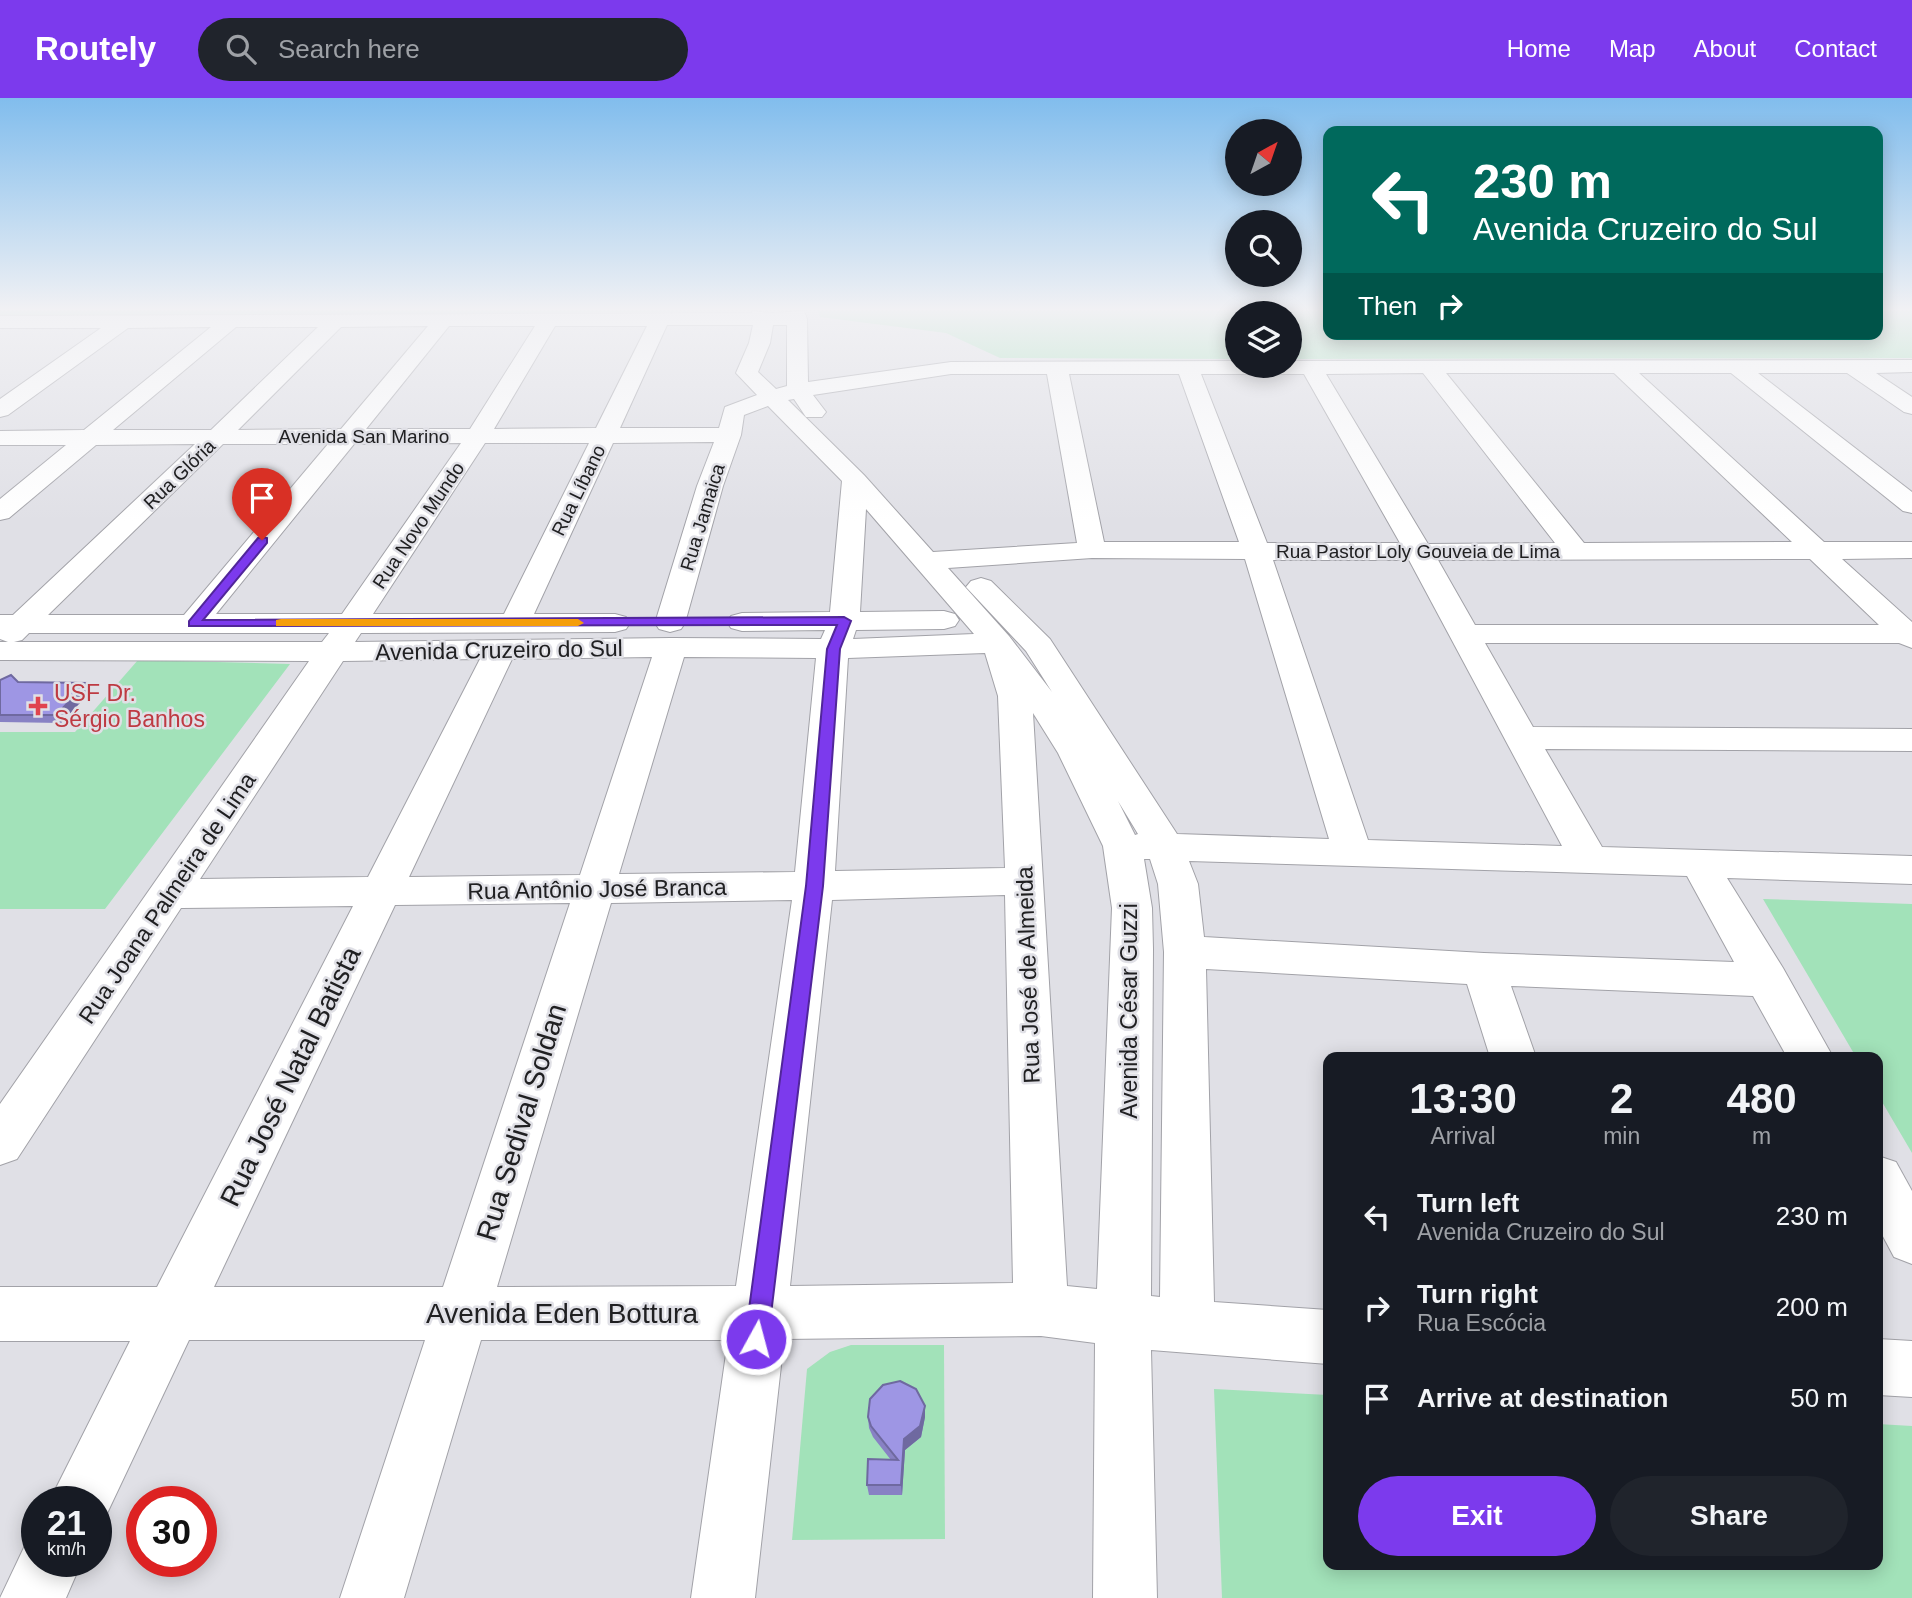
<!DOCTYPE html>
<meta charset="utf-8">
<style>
body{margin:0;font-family:Helvetica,sans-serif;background:#20242c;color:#f1f3f6;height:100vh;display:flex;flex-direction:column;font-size:26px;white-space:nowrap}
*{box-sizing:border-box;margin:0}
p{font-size:23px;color:#9ea1a6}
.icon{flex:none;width:38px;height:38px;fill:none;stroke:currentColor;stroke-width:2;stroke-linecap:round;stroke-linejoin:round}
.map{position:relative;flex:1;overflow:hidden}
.details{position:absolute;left:1323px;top:954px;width:560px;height:518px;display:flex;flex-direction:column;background:#171b24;border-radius:14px;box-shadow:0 4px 18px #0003}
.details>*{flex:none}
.guide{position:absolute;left:1323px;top:28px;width:560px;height:214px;border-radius:14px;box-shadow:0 4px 18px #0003;background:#00695c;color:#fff;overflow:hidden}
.needle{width:46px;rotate:40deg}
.controls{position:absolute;left:1225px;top:21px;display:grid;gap:14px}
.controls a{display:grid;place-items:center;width:77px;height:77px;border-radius:50%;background:#171b24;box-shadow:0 4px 18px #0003;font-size:35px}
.speed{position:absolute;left:21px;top:1388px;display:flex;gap:14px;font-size:35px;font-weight:700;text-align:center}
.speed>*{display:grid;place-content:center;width:91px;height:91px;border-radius:50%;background:#171b24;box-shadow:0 4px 18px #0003;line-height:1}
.speed small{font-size:18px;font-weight:400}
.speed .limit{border:10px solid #d22;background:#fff;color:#111}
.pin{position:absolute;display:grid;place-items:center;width:60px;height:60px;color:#fff;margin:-72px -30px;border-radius:50% 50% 50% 0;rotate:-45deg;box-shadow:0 0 7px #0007}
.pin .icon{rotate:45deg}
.me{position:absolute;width:77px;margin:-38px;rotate:7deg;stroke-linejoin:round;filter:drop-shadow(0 0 5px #0008)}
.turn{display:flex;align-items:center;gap:24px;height:147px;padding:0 35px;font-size:32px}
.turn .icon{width:91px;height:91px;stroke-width:2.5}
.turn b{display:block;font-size:49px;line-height:60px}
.then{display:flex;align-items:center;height:66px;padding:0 35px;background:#0003;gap:14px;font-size:26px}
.eta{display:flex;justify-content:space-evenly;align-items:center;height:119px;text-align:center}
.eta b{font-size:42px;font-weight:700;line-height:49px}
.primary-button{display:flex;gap:14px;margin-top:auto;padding:14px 35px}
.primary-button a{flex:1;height:80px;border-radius:42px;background:#7c3aed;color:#fff;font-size:28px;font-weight:700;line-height:80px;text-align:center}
.primary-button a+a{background:#20242c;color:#f1f3f6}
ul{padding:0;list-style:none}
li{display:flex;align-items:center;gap:21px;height:91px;padding:0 35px}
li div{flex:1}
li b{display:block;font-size:26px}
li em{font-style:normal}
header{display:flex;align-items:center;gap:42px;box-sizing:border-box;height:98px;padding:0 35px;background:#7c3aed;color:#fff}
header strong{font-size:33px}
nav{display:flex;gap:38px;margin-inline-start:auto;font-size:24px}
.search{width:490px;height:63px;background:#20242c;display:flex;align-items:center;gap:18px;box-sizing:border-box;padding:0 24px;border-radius:38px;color:#9ea1a6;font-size:26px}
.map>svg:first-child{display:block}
.green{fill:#a2e2b9}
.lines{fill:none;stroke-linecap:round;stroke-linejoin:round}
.minor-casing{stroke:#a2a2a8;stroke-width:2}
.minor{fill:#fff;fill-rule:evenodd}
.wall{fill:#8881c4}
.shaded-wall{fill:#6f69a0}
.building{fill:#9e96e4;stroke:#6f69a0;stroke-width:2}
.route{fill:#7c3aed;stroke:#51269a;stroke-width:2}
.slow{fill:#f59e0b}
.health-dot{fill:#e0444e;stroke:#e0e0e6;stroke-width:2.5}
.labels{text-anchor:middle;stroke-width:5;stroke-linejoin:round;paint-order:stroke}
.far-street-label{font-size:19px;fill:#202022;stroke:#e0e0e6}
.street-label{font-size:23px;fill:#202022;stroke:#e0e0e6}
.health-label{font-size:23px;fill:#be3a42;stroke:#e0e0e6;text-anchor:start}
.near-street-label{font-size:28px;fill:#202022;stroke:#e0e0e6}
</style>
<header>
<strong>Routely</strong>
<div class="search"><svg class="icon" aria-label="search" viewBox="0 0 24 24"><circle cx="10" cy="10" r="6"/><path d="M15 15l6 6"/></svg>Search here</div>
<nav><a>Home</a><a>Map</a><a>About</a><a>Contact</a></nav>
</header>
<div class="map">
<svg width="1912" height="1500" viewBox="0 0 1912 1500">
<rect width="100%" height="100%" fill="#e0e0e6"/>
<g class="green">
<polygon points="0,213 753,213 0,220"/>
<polygon points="818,213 1328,213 1328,236 1878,236 1878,213 1912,213 1912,260 1290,261 1290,215 1237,215 1237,261 1000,260 946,235 820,219"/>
<polygon points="138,562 290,566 105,811 0,811 0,634 75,634"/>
<polygon points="1763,801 1912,806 1912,1055 1878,997 1878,959 1856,959"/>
<polygon points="851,1247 944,1247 945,1441 792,1442 807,1271 830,1254"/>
<polygon points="1214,1291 1328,1297 1328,1466 1878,1466 1878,1326 1912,1328 1912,1500 1222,1500"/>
</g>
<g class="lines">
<defs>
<g id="minor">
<path d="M752,213L772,215L804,213L807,221L808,284L951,264L1237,263V268H1290V263L1912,262V274L1876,275L1912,299V316L1904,314L1847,275H1758L1912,394V415L1903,413L1731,275H1639L1824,444H1912V460L1842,461L1912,524V550L1899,545H1485L1533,629L1912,631V653L1545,651L1602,749L1912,758V786L1727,780L1783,870L1833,959H1787L1753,898L1511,888L1536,959H1490L1467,886L1206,871L1214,1204L1328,1212V1266L1151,1252L1157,1500H1093L1095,1245L1041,1238L784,1241L755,1500H691L728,1242H481L404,1500H340L425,1242H189L102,1426L96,1428V1404H49L130,1243H0V1189H157L353,808L181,810L17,1061L0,1067V1006L309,563L0,562V544H8L0,541V517H13L195,346L96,347L9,420L0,422V401L66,347H0V333L84,332L211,229L128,230L8,317L0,319V301L101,230H0V218L752,215ZM667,227H753L749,245L736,275L757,297L725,309L719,330H620ZM773,227H787V288L776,291L758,274L770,245ZM428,228L341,331L238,332L341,229ZM449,228H535L470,331H366ZM555,228H647L596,330L494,331ZM236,229H318L211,332H113ZM1423,275L1555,445L1428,446L1326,276ZM1446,275H1614L1792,444L1584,445ZM951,276H1047L1077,445L933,454L864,377L788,302L794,301L806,319H822L826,314L813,297ZM1069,276H1179L1239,444H1104ZM1201,276H1304L1400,445H1267ZM768,308L842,383L830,514L742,515L731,518L727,524L731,530L742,533L825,532L821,541L671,540L355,544L361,535L615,534L626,531L630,525L626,519L615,516H534L613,345L714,344L697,388L655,525L659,531L670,534L681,531L685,525L723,388L741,337L744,317ZM461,345L342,516H216L354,346ZM485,345H589L504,516H373ZM223,346H328L184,517H48ZM866,411L974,536L853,541L856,532L944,531L955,528L959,522L955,516L944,513L860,514ZM1092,460L1245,461L1329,741L1177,736L1050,541L991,483L981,480L971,483L966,489L1026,553L1052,594L1009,538L948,470ZM1810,461L1879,527H1475L1438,462ZM1273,462H1409L1562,748L1368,742ZM29,535H329L322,544H14L22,542ZM985,555L998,598L1005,770L835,773L848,560ZM652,559L580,777L409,779L512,561ZM684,559L816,560L795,774L619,776ZM480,561L368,779L200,781L343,563ZM1033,615L1058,655L1103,748L1112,810L1097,1191L1067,1188ZM1118,703L1138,736L1135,737ZM1144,761H1150L1158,786L1164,854L1160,1199L1151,1198L1153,851L1152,810ZM1189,763L1687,778L1734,864L1484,855L1204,839L1198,786ZM1005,797L1013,1185L790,1188L832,802ZM792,802L736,1188L497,1189L611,805ZM570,805L443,1189H214L395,807Z"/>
<polygon points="1878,1058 1896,1064 1912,1093 1912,1166 1894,1159 1878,1129"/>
<polygon points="1878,1241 1912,1243 1912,1299 1878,1297"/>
<polygon points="37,1437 37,1463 82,1463 66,1500 0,1500 28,1441"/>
</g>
</defs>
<use href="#minor" class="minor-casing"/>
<use href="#minor" class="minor"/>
</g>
<g class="wall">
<polygon points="0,582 18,584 87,585 92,592 61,625 0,624"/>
<polygon points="925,1308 925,1319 921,1339 905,1352 902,1397 869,1397 867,1387 891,1362 873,1339 869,1330 868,1319"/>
</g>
<g class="shaded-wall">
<polygon points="87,585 92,592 61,625 56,617"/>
<polygon points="925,1308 925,1319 921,1339 905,1352 902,1397 901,1387 904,1341"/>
</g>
<g class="building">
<polygon points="11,577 18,584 87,585 56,617 0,617 0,582"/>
<polygon points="900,1283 916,1291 925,1308 920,1328 904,1341 901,1387 867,1387 868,1361 898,1362 871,1328 868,1319 870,1301 883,1287"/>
</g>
<linearGradient id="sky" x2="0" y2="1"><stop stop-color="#81bded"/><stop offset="0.5" stop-color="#f1f1f4"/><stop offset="1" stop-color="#f1f1f4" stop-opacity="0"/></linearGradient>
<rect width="1912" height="423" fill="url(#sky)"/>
<polygon class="route" points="262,439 267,440 267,445 203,522 844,519 851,523 840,551 823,788 768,1241 764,1249 756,1252 748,1249 745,1241 806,788 827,551 837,527 189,528 189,523 258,440"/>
<polygon class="slow" points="281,521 578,521 584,525 578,528 276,528 276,522"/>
<path class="health-dot" d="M34.5 597.5h7v7h7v7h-7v7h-7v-7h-7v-7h7z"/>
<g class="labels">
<g class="far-street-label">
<text x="364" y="345">Avenida San Marino</text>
<text transform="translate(179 376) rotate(-44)" y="7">Rua Glória</text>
<text transform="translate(578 392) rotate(-64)" y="7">Rua Líbano</text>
<text transform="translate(702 419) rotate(-73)" y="7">Rua Jamaica</text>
<text transform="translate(418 427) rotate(-56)" y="7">Rua Novo Mundo</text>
<text x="1418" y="460">Rua Pastor Loly Gouveia de Lima</text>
</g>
<g class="street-label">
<text transform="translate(499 552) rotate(-1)" y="8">Avenida Cruzeiro do Sul</text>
<text transform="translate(597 791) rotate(-1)" y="8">Rua Antônio José Branca</text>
<text transform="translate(167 800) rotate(-56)" y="8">Rua Joana Palmeira de Lima</text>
<text transform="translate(1028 877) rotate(-92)" y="8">Rua José de Almeida</text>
<text transform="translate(1129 913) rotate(-90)" y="8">Avenida César Guzzi</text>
</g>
<g class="health-label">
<text x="54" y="603">USF Dr.<tspan x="54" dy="26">Sérgio Banhos</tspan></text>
</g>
<g class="near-street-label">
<text transform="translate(290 978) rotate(-64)" y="10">Rua José Natal Batista</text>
<text transform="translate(521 1024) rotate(-73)" y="10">Rua Sedival Soldan</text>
<text x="562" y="1225">Avenida Eden Bottura</text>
</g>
</g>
</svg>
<div class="controls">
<a><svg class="needle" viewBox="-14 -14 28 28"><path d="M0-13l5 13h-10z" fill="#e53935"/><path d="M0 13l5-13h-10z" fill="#9ea1a6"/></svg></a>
<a><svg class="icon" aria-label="search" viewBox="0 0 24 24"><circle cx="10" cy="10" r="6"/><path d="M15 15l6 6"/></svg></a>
<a><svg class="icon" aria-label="layers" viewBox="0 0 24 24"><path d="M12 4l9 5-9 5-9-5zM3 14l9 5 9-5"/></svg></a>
</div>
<div class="speed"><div>21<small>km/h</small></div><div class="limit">30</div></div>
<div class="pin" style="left:262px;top:442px;background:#d93025"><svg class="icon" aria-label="arrive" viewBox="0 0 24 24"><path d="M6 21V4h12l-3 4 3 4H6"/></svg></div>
<svg class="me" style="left:756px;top:1241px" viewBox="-20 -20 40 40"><circle r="17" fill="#7c3aed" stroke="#fff" stroke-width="3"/><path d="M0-11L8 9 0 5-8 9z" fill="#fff"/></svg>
<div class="guide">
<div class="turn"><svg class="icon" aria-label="left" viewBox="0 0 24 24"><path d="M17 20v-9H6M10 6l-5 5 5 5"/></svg><div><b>230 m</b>Avenida Cruzeiro do Sul</div></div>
<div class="then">Then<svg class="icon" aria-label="right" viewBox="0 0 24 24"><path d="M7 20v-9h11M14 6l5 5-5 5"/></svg></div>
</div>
<section class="details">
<div class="eta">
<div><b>13:30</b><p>Arrival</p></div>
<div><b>2</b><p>min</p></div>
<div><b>480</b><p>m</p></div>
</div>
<ul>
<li><svg class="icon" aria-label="left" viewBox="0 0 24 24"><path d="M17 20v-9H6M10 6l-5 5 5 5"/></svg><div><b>Turn left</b><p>Avenida Cruzeiro do Sul</p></div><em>230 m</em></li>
<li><svg class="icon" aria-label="right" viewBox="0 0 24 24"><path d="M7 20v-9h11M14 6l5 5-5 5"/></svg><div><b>Turn right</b><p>Rua Escócia</p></div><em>200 m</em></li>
<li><svg class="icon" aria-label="arrive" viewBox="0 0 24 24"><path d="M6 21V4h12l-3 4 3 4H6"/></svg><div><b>Arrive at destination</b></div><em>50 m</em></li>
</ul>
<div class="primary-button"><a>Exit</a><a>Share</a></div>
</section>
</div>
